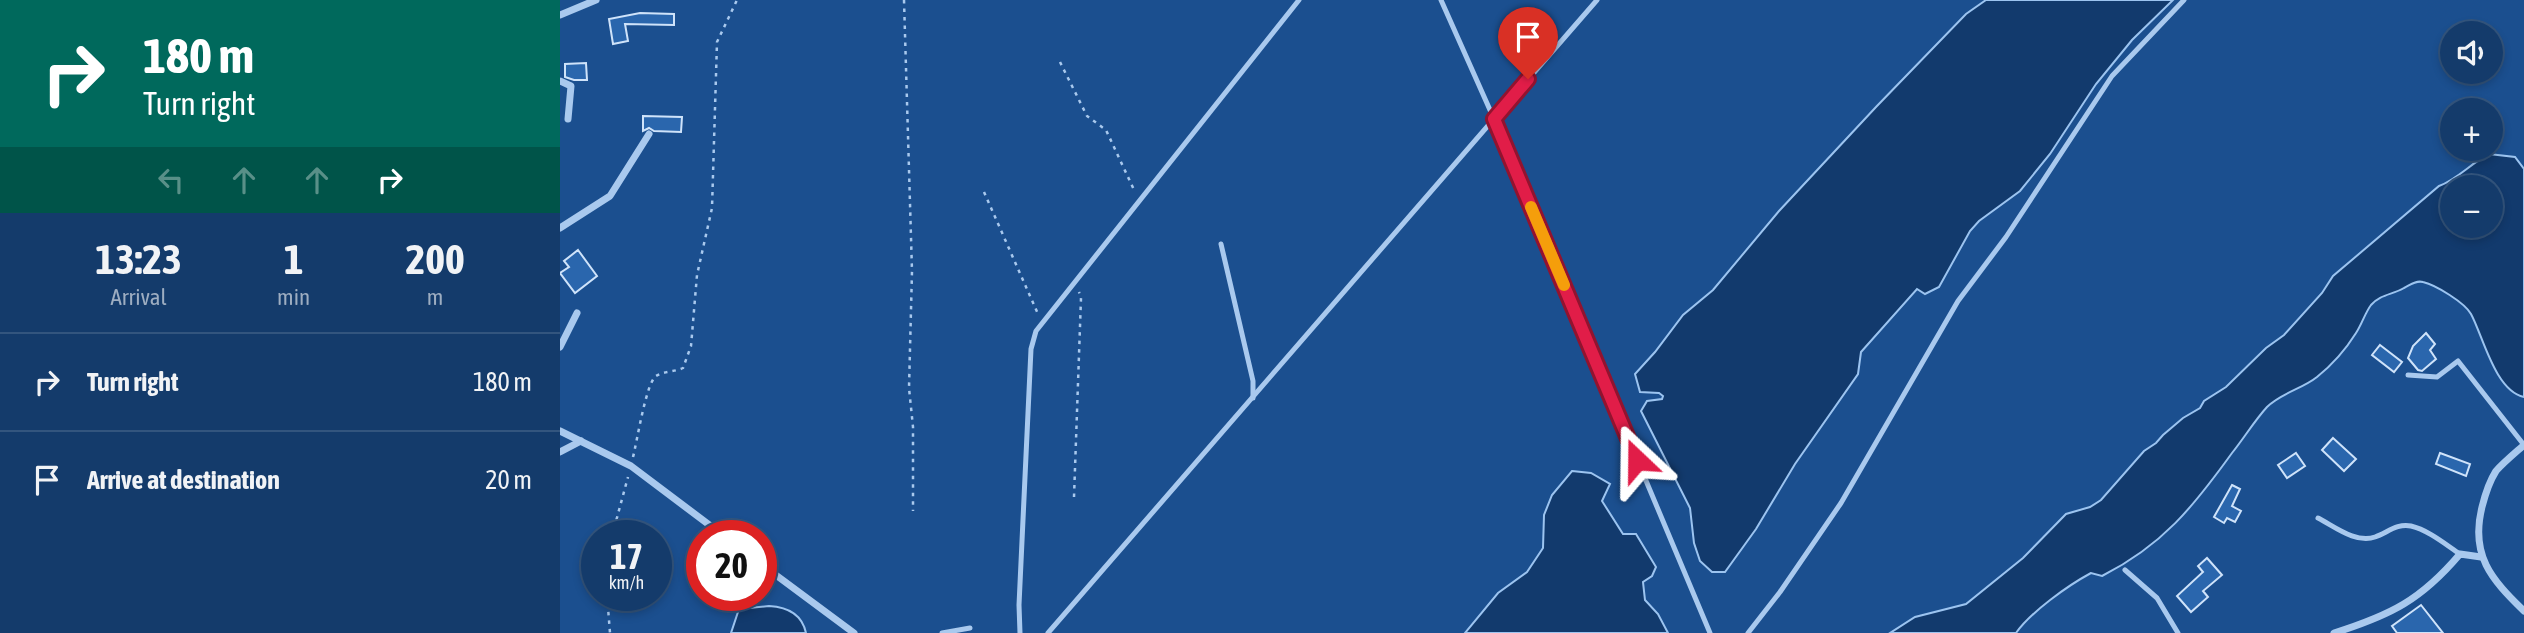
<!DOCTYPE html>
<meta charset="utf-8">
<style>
body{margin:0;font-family:"Asap Condensed",sans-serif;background:#214673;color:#f1f3f6;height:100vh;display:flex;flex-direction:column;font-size:26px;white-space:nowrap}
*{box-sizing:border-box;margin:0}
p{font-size:23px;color:#9dadc1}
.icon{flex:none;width:38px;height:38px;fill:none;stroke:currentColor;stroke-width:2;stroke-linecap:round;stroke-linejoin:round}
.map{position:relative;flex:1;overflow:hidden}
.details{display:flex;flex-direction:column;background:#143b6b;width:560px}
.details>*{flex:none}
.top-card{background:#00695c;color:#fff;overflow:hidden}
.controls{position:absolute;left:1880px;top:21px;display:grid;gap:14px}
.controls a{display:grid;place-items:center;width:63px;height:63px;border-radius:50%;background:#143b6b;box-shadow:0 4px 10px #0003,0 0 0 2px #33557e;font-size:35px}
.speed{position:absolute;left:21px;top:520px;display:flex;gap:14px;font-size:35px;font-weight:700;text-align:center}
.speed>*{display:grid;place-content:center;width:91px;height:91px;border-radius:50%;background:#143b6b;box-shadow:0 4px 10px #0003,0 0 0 2px #33557e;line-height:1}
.speed small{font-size:18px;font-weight:400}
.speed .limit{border:10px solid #d22;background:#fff;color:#111}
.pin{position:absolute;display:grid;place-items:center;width:60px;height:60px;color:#fff;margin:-72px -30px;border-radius:50% 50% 50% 0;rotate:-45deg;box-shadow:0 0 7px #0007}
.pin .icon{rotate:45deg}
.me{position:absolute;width:77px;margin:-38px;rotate:337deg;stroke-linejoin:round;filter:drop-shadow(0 0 5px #0008)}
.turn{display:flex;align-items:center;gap:24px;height:147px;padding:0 28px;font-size:32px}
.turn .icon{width:91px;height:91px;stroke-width:2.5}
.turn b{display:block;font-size:49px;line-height:60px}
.lanes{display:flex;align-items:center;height:66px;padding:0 28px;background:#0003;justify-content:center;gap:35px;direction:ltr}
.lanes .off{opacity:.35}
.eta{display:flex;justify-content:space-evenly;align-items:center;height:119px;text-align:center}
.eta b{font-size:42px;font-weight:700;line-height:49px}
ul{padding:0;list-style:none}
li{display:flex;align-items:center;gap:21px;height:98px;padding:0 28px;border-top:2px solid #33557e}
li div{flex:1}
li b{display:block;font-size:26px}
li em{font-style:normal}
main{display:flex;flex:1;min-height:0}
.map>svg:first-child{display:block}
.water{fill:#123a6d;stroke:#9cc4f0;stroke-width:2;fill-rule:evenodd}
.building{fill:#2a66ad;stroke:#cfe3fa;stroke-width:2}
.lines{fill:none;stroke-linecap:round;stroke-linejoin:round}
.path{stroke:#a9c9ee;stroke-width:2.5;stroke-dasharray:3.5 5;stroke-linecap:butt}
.service{stroke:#a9c9ee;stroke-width:5}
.minor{stroke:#a9c9ee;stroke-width:7}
.route-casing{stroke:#92132f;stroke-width:18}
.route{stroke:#e11d48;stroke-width:12}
.slow{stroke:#f59e0b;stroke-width:12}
</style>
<main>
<section class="details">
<div class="top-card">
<div class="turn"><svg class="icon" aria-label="right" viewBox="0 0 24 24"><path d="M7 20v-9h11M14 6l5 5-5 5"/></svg><div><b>180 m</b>Turn right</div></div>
<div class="lanes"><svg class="icon off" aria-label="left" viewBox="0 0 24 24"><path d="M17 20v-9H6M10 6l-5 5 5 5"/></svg><svg class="icon off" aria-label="ahead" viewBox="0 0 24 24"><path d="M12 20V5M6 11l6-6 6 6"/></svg><svg class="icon off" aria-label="ahead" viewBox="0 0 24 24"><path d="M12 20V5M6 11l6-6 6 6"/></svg><svg class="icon" aria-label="right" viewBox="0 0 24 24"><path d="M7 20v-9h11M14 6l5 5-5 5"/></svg></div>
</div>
<div class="eta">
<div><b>13:23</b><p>Arrival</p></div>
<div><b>1</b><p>min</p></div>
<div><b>200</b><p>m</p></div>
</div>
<ul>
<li><svg class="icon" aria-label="right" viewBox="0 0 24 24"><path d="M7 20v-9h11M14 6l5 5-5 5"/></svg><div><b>Turn right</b></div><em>180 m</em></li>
<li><svg class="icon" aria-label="arrive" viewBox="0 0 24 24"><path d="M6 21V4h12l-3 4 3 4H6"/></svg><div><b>Arrive at destination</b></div><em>20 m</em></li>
</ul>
</section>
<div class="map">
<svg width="1964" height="633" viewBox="0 0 1964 633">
<rect width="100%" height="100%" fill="#1b4f8f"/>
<g class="water">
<polygon points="1426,0 1613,0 1572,40 1536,84 1490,154 1460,191 1419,221 1410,231 1379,287 1365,294 1357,289 1301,352 1298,374 1235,464 1196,529 1165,572 1152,572 1140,561 1134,543 1130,508 1081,411 1087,401 1102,399 1103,396 1099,393 1080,392 1075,374 1095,352 1123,315 1153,290 1219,211 1316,107 1406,14"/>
<path d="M1929,154L1955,157L1964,169V397C1935,391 1923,336 1911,314C1905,303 1876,285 1863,282C1856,280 1850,285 1844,288C1832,295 1821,294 1811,305C1805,313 1802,324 1796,333C1786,349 1772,365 1757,377C1742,389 1721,393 1707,407C1695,420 1684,438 1672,453C1633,507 1603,545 1542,576L1531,573C1507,586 1471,612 1456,633H1330L1355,617L1406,604L1463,558L1506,514L1530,507L1541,500L1584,451L1596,443L1603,435L1623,418L1640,408L1644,401L1666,387L1706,348L1724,335L1762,293L1773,276L1879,186C1898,179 1911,163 1929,154ZM1930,187V226H1892V187Z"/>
<polygon points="1012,471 1031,473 1050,484 1042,501 1063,534 1076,534 1096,567 1092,576 1083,582 1085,600 1098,614 1108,633 905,633 938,593 967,572 983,548 984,515 992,495"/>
<path d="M209,606C227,607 242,614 246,633H171L179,609Z"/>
</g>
<g class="building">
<polygon points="80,13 114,14 114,25 65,24 68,41 53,44 49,19"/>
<polygon points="26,63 27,80 14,80 5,77 5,64"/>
<polygon points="83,116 122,117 121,132 94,131 89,128 83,131"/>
<polygon points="18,250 37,276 15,293 0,273 9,267 4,261"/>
<polygon points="1866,333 1875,344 1870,350 1876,359 1862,371 1858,370 1848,358 1853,346"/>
<polygon points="1820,345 1842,362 1834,372 1812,355"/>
<polygon points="1773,438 1796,459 1784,471 1762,450"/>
<polygon points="1736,453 1745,466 1727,478 1718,465"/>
<polygon points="1880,453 1910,464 1906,476 1876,464"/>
<polygon points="1672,485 1680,489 1672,506 1681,511 1675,522 1667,518 1664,523 1654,517"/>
<polygon points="1647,558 1662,575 1643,591 1648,597 1631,612 1617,596 1643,572 1638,566"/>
<polygon points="1861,605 1883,633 1837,633 1832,626"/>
</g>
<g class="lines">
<g class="path">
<polyline points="344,0 352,271 349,388 353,427 353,511"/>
<polyline points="500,62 527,116 546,130 575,192"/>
<polyline points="424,192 478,314"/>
<path d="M73,457C77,442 86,383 96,376C104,371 115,372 123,368L131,346L137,275L152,208L157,42L177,0"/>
<polyline points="514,497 521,298 519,292"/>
<polyline points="52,536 68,477"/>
<polyline points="47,595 50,633"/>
</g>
<g class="service">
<polyline points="881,0 934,119 1150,633"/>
<polyline points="661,244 693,381 693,398"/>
<polyline points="1848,375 1877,377 1898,361 1964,445"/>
<path d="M1758,518C1774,526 1796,544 1815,537C1827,533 1837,523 1851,526C1868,530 1885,544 1900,554"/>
<polyline points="1565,570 1597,598 1618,633"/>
<polyline points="382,633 410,628"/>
<polyline points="460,633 459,605 471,349 476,331 739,0"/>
<polyline points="488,633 1037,0"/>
<polyline points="1188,633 1220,592 1281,503 1398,301 1446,237 1552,76 1624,0"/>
</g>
<g class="minor">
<polyline points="0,15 36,0"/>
<polyline points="0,81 11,86 8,119"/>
<polyline points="0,228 50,196 89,134"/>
<polyline points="0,347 17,313"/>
<polyline points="0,431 71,466 164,536"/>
<path d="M1964,445C1955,453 1944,462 1936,471C1929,482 1925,495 1922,507C1910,555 1931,579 1964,611"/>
<polyline points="0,452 21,441"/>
<polyline points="201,564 294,633"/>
<path d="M1774,633C1831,615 1861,600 1900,554L1921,557"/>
</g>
</g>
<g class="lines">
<defs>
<polyline id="route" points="968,79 934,119 1077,460"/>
</defs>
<use href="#route" class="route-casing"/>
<use href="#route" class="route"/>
<polyline class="slow" points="971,207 1004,285"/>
</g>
</svg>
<div class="controls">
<a><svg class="icon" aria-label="sound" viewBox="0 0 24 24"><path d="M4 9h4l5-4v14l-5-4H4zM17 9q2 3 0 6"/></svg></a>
<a>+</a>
<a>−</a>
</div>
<div class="speed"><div>17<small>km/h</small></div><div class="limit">20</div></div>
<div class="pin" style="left:968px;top:79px;background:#d93025"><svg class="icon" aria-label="arrive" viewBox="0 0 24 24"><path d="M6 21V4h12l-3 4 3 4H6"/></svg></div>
<svg class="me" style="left:1077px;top:460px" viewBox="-20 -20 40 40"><path d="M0-17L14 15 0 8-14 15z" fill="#e11d48" stroke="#fff" stroke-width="4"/></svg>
</div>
</main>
